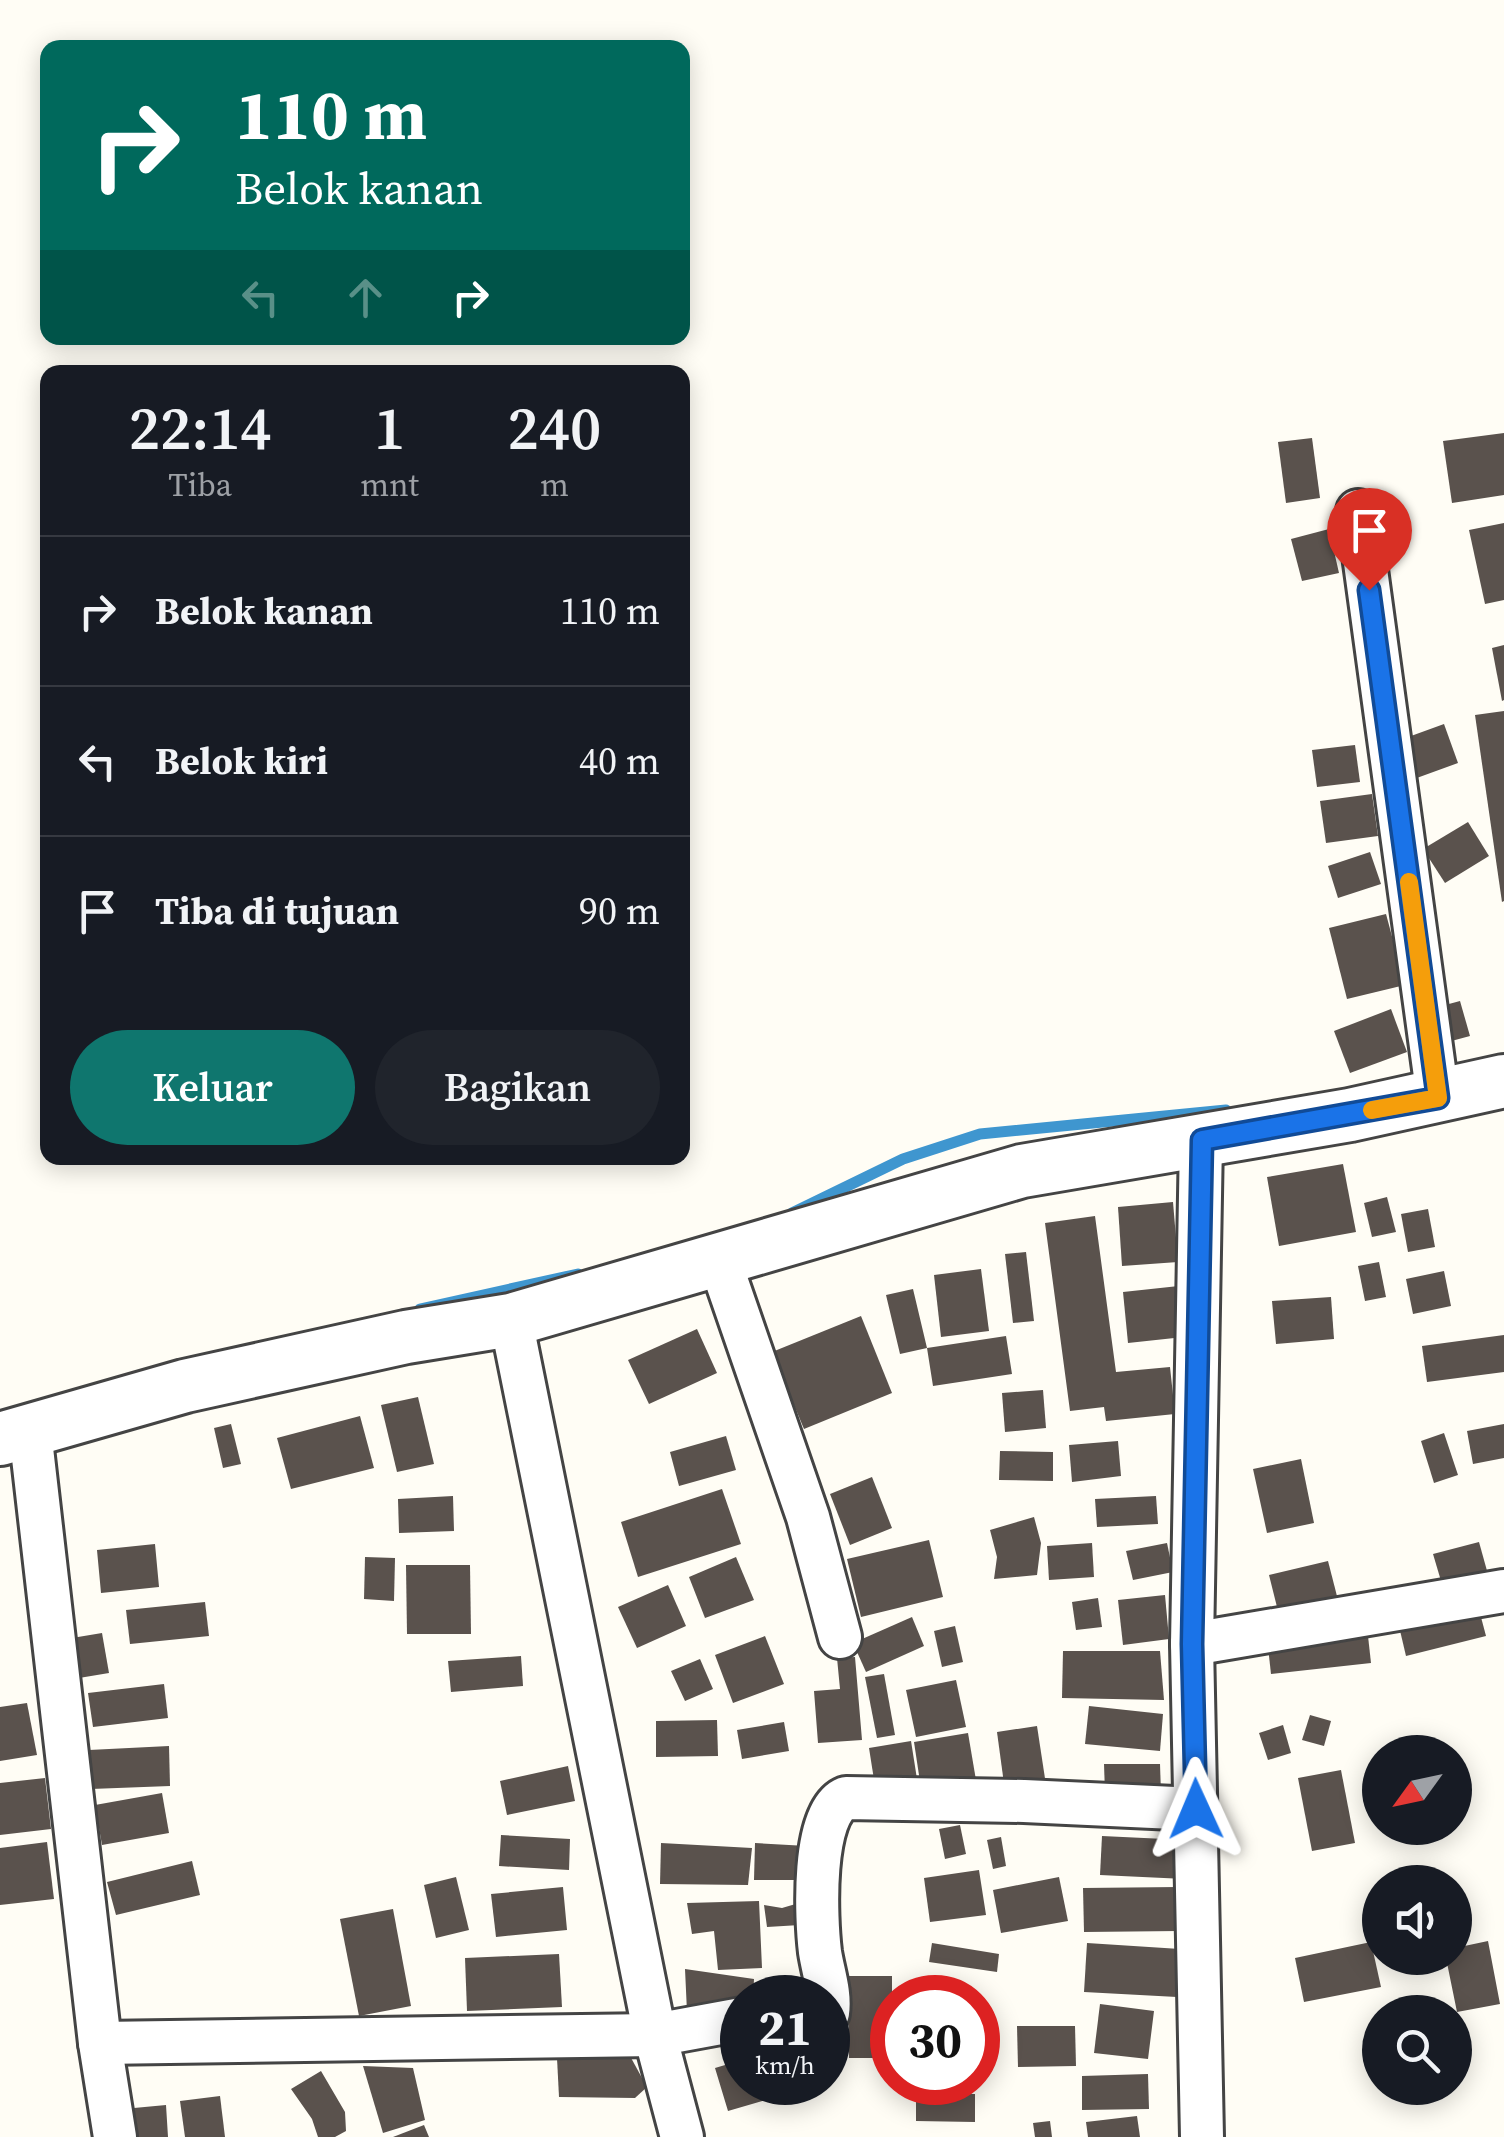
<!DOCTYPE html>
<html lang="id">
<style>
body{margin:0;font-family:"Source Serif 4",serif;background:#20242c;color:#f1f3f6;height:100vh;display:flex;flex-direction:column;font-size:38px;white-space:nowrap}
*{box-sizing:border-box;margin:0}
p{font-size:32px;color:#9ea1a6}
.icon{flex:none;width:55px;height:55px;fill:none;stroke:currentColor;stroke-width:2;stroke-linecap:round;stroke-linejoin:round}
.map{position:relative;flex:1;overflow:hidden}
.panel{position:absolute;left:40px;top:365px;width:650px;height:800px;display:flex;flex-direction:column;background:#171b24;border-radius:20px;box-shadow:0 5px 25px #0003}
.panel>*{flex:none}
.guide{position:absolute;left:40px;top:40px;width:650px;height:305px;border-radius:20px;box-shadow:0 5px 25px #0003;background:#00695c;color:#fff;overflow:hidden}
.needle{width:65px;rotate:237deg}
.controls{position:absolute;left:1362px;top:1735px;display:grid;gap:20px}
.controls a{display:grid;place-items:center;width:110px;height:110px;border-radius:50%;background:#171b24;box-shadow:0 5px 25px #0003;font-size:50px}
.speed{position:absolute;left:720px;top:1975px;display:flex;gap:20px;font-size:50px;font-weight:700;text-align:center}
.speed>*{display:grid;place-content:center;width:130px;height:130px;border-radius:50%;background:#171b24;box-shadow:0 5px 25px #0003;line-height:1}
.speed small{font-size:25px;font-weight:400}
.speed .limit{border:15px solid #d22;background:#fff;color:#111}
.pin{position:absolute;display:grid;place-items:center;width:85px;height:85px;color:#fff;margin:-102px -42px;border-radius:50% 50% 50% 0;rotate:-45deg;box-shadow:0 0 10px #0007}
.pin .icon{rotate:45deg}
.me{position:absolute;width:110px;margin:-55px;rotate:359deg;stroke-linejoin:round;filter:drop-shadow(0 0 8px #0008)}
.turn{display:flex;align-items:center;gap:35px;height:210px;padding:0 30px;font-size:45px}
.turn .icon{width:130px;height:130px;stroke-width:2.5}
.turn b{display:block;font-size:70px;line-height:85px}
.lanes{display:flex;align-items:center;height:95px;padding:0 30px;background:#0003;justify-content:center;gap:50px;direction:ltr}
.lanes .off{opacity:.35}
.eta{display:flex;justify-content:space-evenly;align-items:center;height:170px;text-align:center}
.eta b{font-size:60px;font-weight:600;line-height:70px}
.cta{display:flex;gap:20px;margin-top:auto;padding:20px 30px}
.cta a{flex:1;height:115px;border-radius:60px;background:#0f766e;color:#fff;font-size:40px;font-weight:600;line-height:115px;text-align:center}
.cta a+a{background:#20242c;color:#f1f3f6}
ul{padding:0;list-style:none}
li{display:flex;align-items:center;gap:30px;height:150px;padding:0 30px;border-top:2px solid #363941}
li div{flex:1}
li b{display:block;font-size:38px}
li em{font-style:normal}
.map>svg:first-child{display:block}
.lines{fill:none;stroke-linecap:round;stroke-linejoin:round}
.stream{stroke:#3f96cf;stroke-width:11}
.building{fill:#5a524d}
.minor-casing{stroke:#444;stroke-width:48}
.tertiary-casing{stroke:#444;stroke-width:58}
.minor{stroke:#fff;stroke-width:42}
.tertiary{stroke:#fff;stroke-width:52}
.route-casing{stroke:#114b97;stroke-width:25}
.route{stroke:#1a73e8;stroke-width:18}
.slow{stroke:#f59e0b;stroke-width:18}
</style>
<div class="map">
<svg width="1504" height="2137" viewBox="0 0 1504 2137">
<rect width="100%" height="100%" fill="#fffdf5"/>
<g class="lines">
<g class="stream">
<polyline points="792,1213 903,1159 980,1134 1226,1110"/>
<polyline points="420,1309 578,1274"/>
</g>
</g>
<g class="building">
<polygon points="1504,433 1504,495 1452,503 1443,441"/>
<polygon points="1312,438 1320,498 1286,503 1278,442"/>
<polygon points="1504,523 1504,600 1485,604 1469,530"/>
<polygon points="1329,529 1339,573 1302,581 1291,539"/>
<polygon points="1504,645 1504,700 1502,701 1492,648"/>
<polygon points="1504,711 1504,901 1502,902 1475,715"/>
<polygon points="1444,724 1458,763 1414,779 1400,740"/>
<polygon points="1355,745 1360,782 1317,787 1312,750"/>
<polygon points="1372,794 1378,836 1326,843 1320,801"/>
<polygon points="1468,822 1489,856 1445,883 1423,849"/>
<polygon points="1370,852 1381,884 1338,898 1328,866"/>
<polygon points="1386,914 1405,985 1347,999 1329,928"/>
<polygon points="1460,1001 1470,1036 1444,1043 1434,1008"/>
<polygon points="1391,1009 1407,1052 1350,1073 1334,1031"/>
<polygon points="1343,1164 1356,1232 1279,1246 1267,1177"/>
<polygon points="1387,1197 1396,1232 1372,1237 1364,1203"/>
<polygon points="1173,1202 1178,1262 1122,1266 1118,1207"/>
<polygon points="1428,1209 1435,1247 1408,1252 1401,1214"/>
<polygon points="1095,1216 1116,1372 1170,1367 1175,1414 1106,1421 1104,1407 1070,1411 1045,1223"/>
<polygon points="1026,1252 1034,1321 1013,1323 1005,1254"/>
<polygon points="1379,1262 1386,1297 1365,1301 1358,1266"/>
<polygon points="981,1269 989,1331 941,1337 934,1275"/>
<polygon points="1444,1271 1451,1306 1413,1314 1406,1279"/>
<polygon points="1188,1285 1193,1336 1128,1343 1123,1292"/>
<polygon points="913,1289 927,1348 1006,1336 1012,1374 933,1386 927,1348 900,1354 886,1295"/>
<polygon points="1331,1297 1334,1339 1276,1344 1272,1301"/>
<polygon points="861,1316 892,1393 804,1429 772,1352"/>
<polygon points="697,1329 717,1373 649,1404 628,1360"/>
<polygon points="1504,1335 1504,1372 1427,1382 1422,1346"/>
<polygon points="1043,1390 1046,1428 1005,1432 1002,1393"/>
<polygon points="418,1397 434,1464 397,1472 381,1405"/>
<polygon points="360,1416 374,1468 291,1489 277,1438"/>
<polygon points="231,1424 241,1464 223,1468 214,1428"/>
<polygon points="1504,1424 1504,1458 1473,1464 1467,1431"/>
<polygon points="1444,1433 1458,1475 1434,1483 1421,1441"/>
<polygon points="726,1436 736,1470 679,1486 670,1452"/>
<polygon points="1118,1441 1121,1476 1072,1482 1069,1445"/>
<polygon points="1000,1451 1053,1452 1053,1481 999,1480"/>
<polygon points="1301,1459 1314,1523 1267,1533 1253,1469"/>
<polygon points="872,1477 892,1528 850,1545 830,1494"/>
<polygon points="722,1489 741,1544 638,1577 621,1522"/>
<polygon points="453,1496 454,1531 399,1533 398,1499"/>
<polygon points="1156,1496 1158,1524 1097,1527 1095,1499"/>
<polygon points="1034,1517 1041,1543 1037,1575 994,1579 997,1557 990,1530"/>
<polygon points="929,1540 943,1597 861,1617 847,1559"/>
<polygon points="1479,1542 1489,1578 1444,1591 1433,1554"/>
<polygon points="1092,1543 1094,1577 1049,1580 1047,1546"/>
<polygon points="1167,1543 1173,1572 1133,1580 1126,1551"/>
<polygon points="155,1544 159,1587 101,1593 97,1550"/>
<polygon points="365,1557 395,1558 394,1601 364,1599"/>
<polygon points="736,1557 754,1600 705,1618 689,1577"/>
<polygon points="1328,1561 1338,1600 1279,1615 1269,1575"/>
<polygon points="406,1565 470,1565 471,1634 407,1634"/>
<polygon points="668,1585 686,1626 637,1648 618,1607"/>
<polygon points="1165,1595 1169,1639 1123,1645 1118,1600"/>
<polygon points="1098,1598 1102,1627 1076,1630 1072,1602"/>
<polygon points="205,1602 209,1636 130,1644 126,1610"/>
<polygon points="1477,1602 1486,1636 1406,1656 1398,1622"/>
<polygon points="912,1617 924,1646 866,1672 853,1643"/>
<polygon points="955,1626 963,1662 942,1667 934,1631"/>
<polygon points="102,1633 109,1673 79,1678 72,1638"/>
<polygon points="765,1636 784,1684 733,1703 715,1655"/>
<polygon points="1368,1636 1371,1663 1271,1674 1268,1647"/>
<polygon points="1063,1651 1160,1651 1164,1700 1062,1698"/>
<polygon points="521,1656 523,1686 451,1692 448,1661"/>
<polygon points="855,1657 862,1740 818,1743 814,1691 840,1689 837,1658"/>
<polygon points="700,1659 713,1689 685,1701 671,1671"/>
<polygon points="884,1674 895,1735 877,1738 865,1677"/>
<polygon points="956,1680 966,1727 916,1737 906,1690"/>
<polygon points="164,1684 168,1718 93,1727 88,1693"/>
<polygon points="27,1703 37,1755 0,1761 0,1707"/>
<polygon points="1089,1706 1163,1714 1160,1751 1085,1744"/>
<polygon points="1310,1715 1331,1721 1324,1746 1302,1740"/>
<polygon points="717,1720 718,1756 656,1757 656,1721"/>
<polygon points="784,1722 789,1751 742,1759 737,1730"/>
<polygon points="1283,1725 1291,1753 1268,1760 1259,1733"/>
<polygon points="1037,1726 1046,1785 1005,1791 997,1732"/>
<polygon points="968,1733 977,1786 922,1795 914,1742"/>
<polygon points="911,1741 917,1779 875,1786 869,1748"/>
<polygon points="169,1746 170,1786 91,1789 89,1750"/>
<polygon points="1104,1764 1160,1764 1161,1793 1105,1793"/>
<polygon points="568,1766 575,1801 507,1815 500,1781"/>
<polygon points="1341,1770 1355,1843 1312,1851 1298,1778"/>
<polygon points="45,1778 51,1829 0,1835 0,1783"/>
<polygon points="162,1793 169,1833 102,1845 95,1805"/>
<polygon points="960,1825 966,1854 945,1859 939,1829"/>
<polygon points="501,1835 570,1839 569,1870 499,1866"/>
<polygon points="1102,1836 1186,1840 1185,1879 1100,1875"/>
<polygon points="1001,1837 1006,1866 993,1869 987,1840"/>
<polygon points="47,1842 54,1899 0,1905 0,1848"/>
<polygon points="661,1843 752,1848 748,1885 660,1884"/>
<polygon points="755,1843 807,1846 804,1880 754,1880"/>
<polygon points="192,1861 200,1895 116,1915 107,1882"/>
<polygon points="979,1870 986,1915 930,1922 924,1878"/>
<polygon points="456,1877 469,1930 436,1938 424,1885"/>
<polygon points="1059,1877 1068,1921 1001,1933 993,1890"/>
<polygon points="563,1887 567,1930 496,1937 491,1894"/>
<polygon points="1178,1887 1179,1931 1084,1932 1083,1888"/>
<polygon points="759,1901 762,1968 718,1970 714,1931 692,1934 687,1903"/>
<polygon points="799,1903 800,1925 767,1927 764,1905 782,1908"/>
<polygon points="393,1909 411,2006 359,2016 340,1919"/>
<polygon points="1488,1941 1500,2004 1457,2012 1446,1958 1455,1958 1455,1948"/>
<polygon points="1371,1942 1381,1987 1304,2002 1295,1958"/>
<polygon points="932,1943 999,1954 997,1972 929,1962"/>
<polygon points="1087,1943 1180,1949 1177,1997 1084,1992"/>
<polygon points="559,1954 562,2007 467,2011 465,1958"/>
<polygon points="685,1969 754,1979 753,1998 742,1998 742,2012 687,2012"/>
<polygon points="848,1976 892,1976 892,2058 849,2058"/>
<polygon points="1100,2004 1154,2011 1148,2059 1094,2053"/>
<polygon points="978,2019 996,2020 994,2061 978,2060"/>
<polygon points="1017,2026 1075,2026 1076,2066 1018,2067"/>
<polygon points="630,2056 647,2087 635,2098 559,2097 557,2058"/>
<polygon points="742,2060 742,2082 761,2082 766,2100 728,2111 715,2068"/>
<polygon points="363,2066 413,2068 425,2120 383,2133"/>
<polygon points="321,2071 345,2112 346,2131 335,2137 318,2137 312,2119 291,2089"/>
<polygon points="1148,2074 1149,2109 1082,2110 1082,2076"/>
<polygon points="779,2082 811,2082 814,2090 785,2100"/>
<polygon points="916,2093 975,2094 975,2122 916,2121"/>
<polygon points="220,2096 225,2137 185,2137 180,2101"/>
<polygon points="166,2105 168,2137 136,2137 134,2108"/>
<polygon points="1137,2116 1140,2137 1088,2137 1086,2122"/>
<polygon points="1050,2121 1052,2137 1035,2137 1033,2123"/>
<polygon points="424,2125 429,2137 393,2137"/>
</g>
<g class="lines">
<defs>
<g id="minor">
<polyline points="1358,511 1438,1098"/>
<polyline points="1201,1140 1192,1644 1202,2137"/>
<polyline points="719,1259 808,1517 840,1637"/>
<polyline points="511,1320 655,2035 682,2137"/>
<polyline points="30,1431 100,2043 115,2137"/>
<polyline points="1192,1644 1504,1591"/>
<path d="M828,2013C831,1993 823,1972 820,1952C816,1919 811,1812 846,1798L1024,1801L1196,1809"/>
<polyline points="100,2043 655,2035 742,2019"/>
</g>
<polyline id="tertiary" points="0,1439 185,1386 406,1337 511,1320 1022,1171 1350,1115 1504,1081"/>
</defs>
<use href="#minor" class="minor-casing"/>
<use href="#tertiary" class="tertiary-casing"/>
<use href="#minor" class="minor"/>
<use href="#tertiary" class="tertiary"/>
</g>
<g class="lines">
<defs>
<polyline id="route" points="1196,1809 1192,1644 1202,1140 1438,1098 1369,590"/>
</defs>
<use href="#route" class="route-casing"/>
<use href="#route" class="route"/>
<polyline class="slow" points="1372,1110 1438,1098 1409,882"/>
</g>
</svg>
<div class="controls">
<a><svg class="needle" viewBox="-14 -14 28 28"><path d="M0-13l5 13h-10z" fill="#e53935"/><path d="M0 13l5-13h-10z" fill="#9ea1a6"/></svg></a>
<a><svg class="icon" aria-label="sound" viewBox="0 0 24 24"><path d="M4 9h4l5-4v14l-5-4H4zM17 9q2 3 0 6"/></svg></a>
<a><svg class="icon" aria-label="search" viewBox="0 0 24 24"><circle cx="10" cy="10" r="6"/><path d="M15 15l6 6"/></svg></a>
</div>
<div class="speed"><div>21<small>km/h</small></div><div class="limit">30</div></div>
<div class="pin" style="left:1369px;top:590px;background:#d93025"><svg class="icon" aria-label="arrive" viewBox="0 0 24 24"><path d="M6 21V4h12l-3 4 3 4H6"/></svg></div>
<svg class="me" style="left:1196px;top:1809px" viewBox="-20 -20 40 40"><path d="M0-17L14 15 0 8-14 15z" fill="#1a73e8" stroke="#fff" stroke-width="4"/></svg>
<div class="guide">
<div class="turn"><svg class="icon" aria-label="right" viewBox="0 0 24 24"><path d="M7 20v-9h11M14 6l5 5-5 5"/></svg><div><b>110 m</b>Belok kanan</div></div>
<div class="lanes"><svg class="icon off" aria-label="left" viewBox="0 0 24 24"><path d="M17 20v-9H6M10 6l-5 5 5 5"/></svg><svg class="icon off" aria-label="ahead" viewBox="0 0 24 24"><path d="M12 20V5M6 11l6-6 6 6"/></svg><svg class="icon" aria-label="right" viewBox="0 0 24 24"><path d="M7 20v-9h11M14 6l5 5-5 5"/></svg></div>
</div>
<section class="panel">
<div class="eta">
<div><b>22:14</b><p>Tiba</p></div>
<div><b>1</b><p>mnt</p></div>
<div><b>240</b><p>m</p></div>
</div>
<ul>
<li><svg class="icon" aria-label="right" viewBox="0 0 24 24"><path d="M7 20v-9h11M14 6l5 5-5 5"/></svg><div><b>Belok kanan</b></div><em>110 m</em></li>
<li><svg class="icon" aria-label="left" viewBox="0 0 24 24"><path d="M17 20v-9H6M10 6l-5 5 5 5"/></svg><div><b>Belok kiri</b></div><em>40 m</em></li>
<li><svg class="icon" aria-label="arrive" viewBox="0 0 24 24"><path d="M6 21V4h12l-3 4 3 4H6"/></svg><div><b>Tiba di tujuan</b></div><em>90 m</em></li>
</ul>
<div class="cta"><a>Keluar</a><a>Bagikan</a></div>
</section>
</div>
